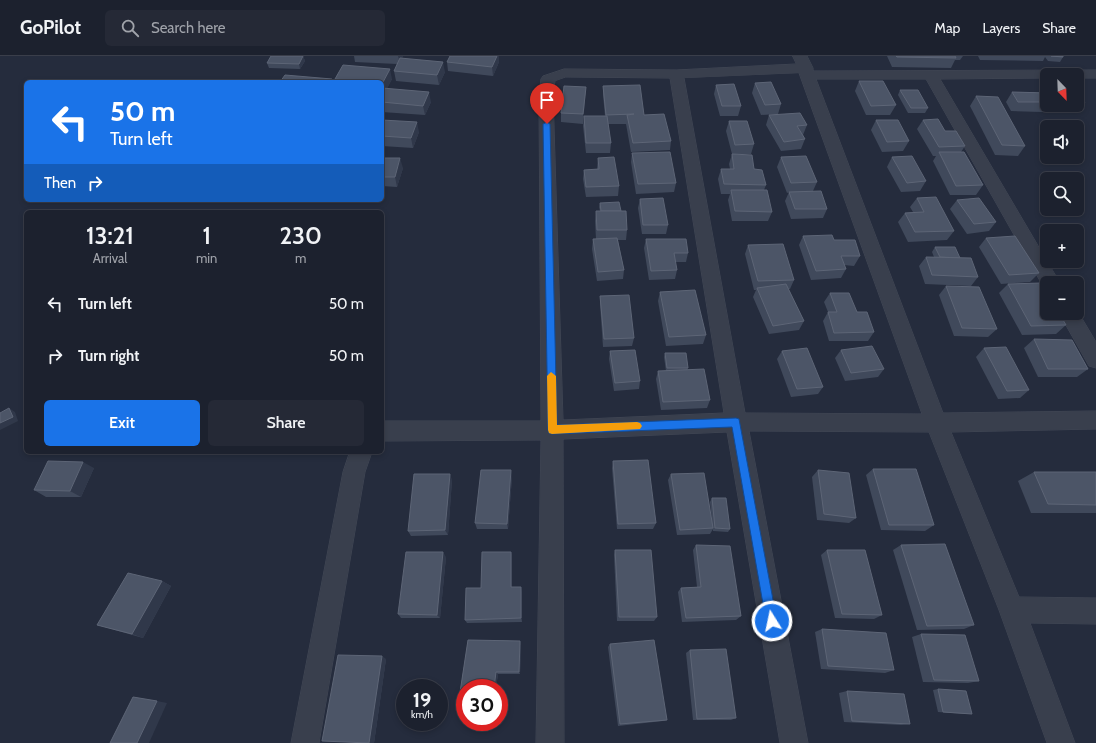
<!DOCTYPE html>
<meta charset="utf-8">
<style>
body{margin:0;font-family:Cabin,sans-serif;background:#252936;color:#f1f3f6;height:100vh;display:flex;flex-direction:column;font-size:15px;white-space:nowrap}
*{box-sizing:border-box;margin:0}
p{font-size:13px;color:#a0a3aa}
.icon{flex:none;width:22px;height:22px;fill:none;stroke:currentColor;stroke-width:2;stroke-linecap:round;stroke-linejoin:round}
.map{position:relative;flex:1;overflow:hidden}
.details{position:absolute;left:24px;top:154px;width:360px;height:244px;display:flex;flex-direction:column;background:#1c212e;border-radius:6px;box-shadow:0 2px 6px #0003,0 0 0 1px #3a3e4a}
.details>*{flex:none}
.top-card{position:absolute;left:24px;top:24px;width:360px;height:122px;border-radius:6px;box-shadow:0 2px 6px #0003,0 0 0 1px #3a3e4a;background:#1a73e8;color:#fff;overflow:hidden}
.needle{width:26px;rotate:157deg}
.controls{position:absolute;left:1040px;top:12px;display:grid;gap:8px}
.controls a{display:grid;place-items:center;width:44px;height:44px;border-radius:6px;background:#1c212e;box-shadow:0 2px 6px #0003,0 0 0 1px #3a3e4a;font-size:20px}
.speed{position:absolute;left:396px;top:623px;display:flex;gap:8px;font-size:20px;font-weight:700;text-align:center}
.speed>*{display:grid;place-content:center;width:52px;height:52px;border-radius:50%;background:#1c212e;box-shadow:0 2px 6px #0003,0 0 0 1px #3a3e4a;line-height:1}
.speed small{font-size:10px;font-weight:400}
.speed .limit{border:6px solid #d22;background:#fff;color:#111}
.pin{position:absolute;display:grid;place-items:center;width:34px;height:34px;color:#fff;margin:-41px -17px;border-radius:50% 50% 50% 0;rotate:-45deg;box-shadow:0 0 4px #0007}
.pin .icon{rotate:45deg}
.me{position:absolute;width:44px;margin:-22px;rotate:350deg;stroke-linejoin:round;filter:drop-shadow(0 0 3px #0008)}
.turn{display:flex;align-items:center;gap:14px;height:84px;padding:0 20px;font-size:18px}
.turn .icon{width:52px;height:52px;stroke-width:2.5}
.turn b{display:block;font-size:28px;line-height:34px}
.then{display:flex;align-items:center;height:38px;padding:0 20px;background:#0003;gap:8px;font-size:15px}
.eta{display:flex;justify-content:space-evenly;align-items:center;height:68px;text-align:center}
.eta b{font-size:24px;font-weight:600;line-height:28px}
.primary-button{display:flex;gap:8px;margin-top:auto;padding:8px 20px}
.primary-button a{flex:1;height:46px;border-radius:6px;background:#1a73e8;color:#fff;font-size:16px;font-weight:600;line-height:46px;text-align:center}
.primary-button a+a{background:#252936;color:#f1f3f6}
ul{padding:0;list-style:none}
li{display:flex;align-items:center;gap:12px;height:52px;padding:0 20px}
li div{flex:1}
li b{display:block;font-size:15px}
li em{font-style:normal}
header{display:flex;align-items:center;gap:24px;box-sizing:border-box;height:56px;padding:0 20px;background:#1c212e;border-bottom:1px solid #3a3e4a}
header strong{font-size:19px}
nav{display:flex;gap:22px;margin-inline-start:auto;font-size:14px}
.search{width:280px;height:36px;background:#252936;display:flex;align-items:center;gap:10px;box-sizing:border-box;padding:0 14px;border-radius:6px;color:#a0a3aa;font-size:15px}
.map>svg:first-child{display:block}
.lines{fill:none;stroke-linecap:round;stroke-linejoin:round}
.minor-casing{stroke:#424856;stroke-width:1}
.minor{fill:#393f4d;fill-rule:evenodd}
.wall{fill:#40495b}
.shaded-wall{fill:#30384a}
.building{fill:#4c5567;stroke:#5d6576}
.route{fill:#1a73e8;stroke:#114b97}
.slow{fill:#f59e0b}
</style>
<header>
<strong>GoPilot</strong>
<div class="search"><svg class="icon" aria-label="search" viewBox="0 0 24 24"><circle cx="10" cy="10" r="6"/><path d="M15 15l6 6"/></svg>Search here</div>
<nav><a>Map</a><a>Layers</a><a>Share</a></nav>
</header>
<div class="map">
<svg width="1096" height="687" viewBox="0 0 1096 687">
<rect width="100%" height="100%" fill="#252c3d"/>
<g class="lines">
<defs>
<g id="minor">
<path d="M793,0H807L813,12V15L1096,14V22H1077V19H1047V22L940,23L1060,227H1047V233L1044,232L926,23H816L943,357L1096,355V373L951,376L1019,541L1096,542V568L1030,567L1075,687H1047L999,554L929,376L749,375L808,687H780L727,376L563,383L564,687H536L541,384L382,385V365H541L539,38L541,23L543,20L564,13L676,14L796,8ZM799,17L922,358L745,357L684,22ZM566,21L670,22L724,357L563,364L553,38L555,25Z"/>
<polygon points="1077,254 1096,286 1096,312 1089,310 1059,257 1077,257"/>
<polygon points="350,396 372,396 365,416 319,687 291,687 343,416"/>
</g>
</defs>
<use href="#minor" class="minor-casing"/>
<use href="#minor" class="minor"/>
</g>
<g class="wall">
<polygon points="303,0 305,5 300,13 269,12 267,7"/>
<polygon points="354,0 403,0 402,2 445,16 439,29 396,25 394,15 397,8 355,6"/>
<polygon points="450,0 499,0 499,6 493,20 448,15 447,6"/>
<polygon points="887,0 963,0 960,4 955,4 951,12 892,11"/>
<polygon points="978,0 1063,0 1063,1 1060,6 1048,5 1045,1 1043,5 980,4"/>
<polygon points="335,23 392,23 387,32 431,46 425,59 382,56 382,26 336,26"/>
<polygon points="859,25 896,49 890,59 866,59 855,35"/>
<polygon points="755,27 781,48 778,58 761,59 752,37"/>
<polygon points="716,29 741,50 738,60 720,60 714,38"/>
<polygon points="603,30 644,59 671,85 670,94 631,96 626,68 608,68 611,87 610,97 586,97 583,70 584,60 605,60 603,39"/>
<polygon points="586,31 583,68 561,66 561,57"/>
<polygon points="900,34 928,52 925,57 908,57 898,39"/>
<polygon points="1012,36 1047,37 1047,49 1077,49 1077,38 1085,47 1077,57 1011,55 1006,46"/>
<polygon points="976,40 1025,90 1018,100 995,99 970,50"/>
<polygon points="769,59 807,69 803,79 805,83 801,93 781,95 766,69"/>
<polygon points="382,64 419,76 413,92 382,90"/>
<polygon points="876,64 909,85 903,95 882,96 871,74"/>
<polygon points="923,64 965,90 961,96 983,129 976,139 950,139 933,105 936,100 933,100 917,73"/>
<polygon points="729,65 754,88 751,98 735,98 754,113 766,129 764,134 772,156 768,165 732,165 728,144 730,138 721,138 718,123 721,113 730,113 729,108 732,98 726,75"/>
<polygon points="632,97 676,127 674,136 636,138 631,106"/>
<polygon points="781,101 817,126 813,135 827,153 823,162 791,163 785,145 789,136 787,137 777,111"/>
<polygon points="892,101 926,125 920,135 901,136 887,111"/>
<polygon points="382,102 403,112 397,131 382,130"/>
<polygon points="598,102 619,130 618,140 586,141 583,123 584,114 597,113"/>
<polygon points="917,142 954,175 947,184 908,186 898,166 905,157 913,156 910,151"/>
<polygon points="640,143 668,169 666,178 642,178 638,152"/>
<polygon points="957,144 996,166 989,175 967,178 950,153"/>
<polygon points="600,147 621,155 627,174 626,184 618,184 624,214 623,223 597,225 592,193 593,183 596,183 595,165 596,155 600,155 599,151"/>
<polygon points="803,180 834,184 860,200 854,210 844,209 846,213 841,222 811,224 799,189"/>
<polygon points="986,182 1039,217 1030,226 1001,228 979,191"/>
<polygon points="646,183 688,197 686,206 675,206 677,214 675,223 649,224 644,192"/>
<polygon points="748,189 794,224 790,233 788,233 804,265 799,274 769,278 753,241 756,234 754,234 745,198"/>
<polygon points="935,191 960,202 978,221 971,230 925,228 919,210 926,201 934,201 932,196"/>
<polygon points="1008,228 1066,269 1056,278 1022,279 999,237"/>
<polygon points="946,230 997,273 988,281 954,280 939,239"/>
<polygon points="660,236 706,279 703,288 666,290 658,245"/>
<polygon points="830,237 857,256 874,276 868,285 829,285 823,265 828,256 824,246"/>
<polygon points="600,240 634,282 632,290 603,291 600,248"/>
<polygon points="1034,283 1088,313 1077,321 1038,321 1024,292"/>
<polygon points="984,292 1029,334 1020,342 998,343 976,301"/>
<polygon points="841,294 884,313 878,321 845,325 835,302"/>
<polygon points="610,295 640,325 639,333 614,335 609,303"/>
<polygon points="782,295 823,331 818,338 791,341 777,303"/>
<polygon points="665,297 688,312 687,314 710,344 707,352 661,354 656,323 658,315 666,315 664,301"/>
<polygon points="613,405 656,467 653,473 617,473 612,412"/>
<polygon points="94,412 81,441 46,441 34,434"/>
<polygon points="873,413 934,469 925,475 881,474 866,419"/>
<polygon points="818,414 856,462 849,467 817,464 812,421"/>
<polygon points="1034,416 1096,416 1096,457 1031,457 1018,425"/>
<polygon points="671,418 712,465 710,446 712,442 730,473 728,476 713,475 713,473 710,478 677,479 668,424"/>
<polygon points="512,421 508,473 477,473 475,467"/>
<polygon points="452,424 448,479 411,480 408,475"/>
<polygon points="696,489 741,560 736,564 682,566 678,536 681,532 697,531 693,494"/>
<polygon points="901,489 974,569 964,573 917,574 893,494"/>
<polygon points="615,494 657,561 654,565 617,565 614,499"/>
<polygon points="827,494 882,559 874,563 835,562 821,499"/>
<polygon points="511,496 512,501 512,531 522,536 522,566 467,567 465,564 481,532"/>
<polygon points="446,501 440,562 401,562 398,558"/>
<polygon points="162,525 171,530 143,582 97,569"/>
<polygon points="822,573 894,614 885,617 821,613 815,576"/>
<polygon points="921,578 979,625 968,627 923,626 912,581"/>
<polygon points="468,584 520,585 521,589 520,618 498,618 496,632 465,632 465,658 460,657 457,656"/>
<polygon points="610,588 667,664 663,665 618,670 608,591"/>
<polygon points="690,594 736,662 731,664 693,664 686,597"/>
<polygon points="386,603 374,687 322,685"/>
<polygon points="938,633 972,658 966,658 938,656 933,634"/>
<polygon points="847,635 910,668 901,669 844,666 839,637"/>
</g>
<g class="shaded-wall">
<polygon points="303,0 305,5 300,13 299,8"/>
<polygon points="398,0 403,0 400,8"/>
<polygon points="497,0 499,0 499,6 493,20 492,11"/>
<polygon points="443,6 445,16 439,29 437,19"/>
<polygon points="390,13 392,23 385,37 382,28"/>
<polygon points="586,31 585,41 583,68 583,58"/>
<polygon points="429,36 431,46 425,59 423,50"/>
<polygon points="417,66 419,76 413,92 411,82"/>
<polygon points="400,102 403,112 397,131 395,121"/>
<polygon points="9,352 15,356 18,365 0,374 0,367"/>
<polygon points="83,406 94,412 81,441 70,435"/>
<polygon points="511,414 512,421 508,473 507,468"/>
<polygon points="450,418 452,424 448,479 445,474"/>
<polygon points="443,496 446,501 440,562 437,559"/>
<polygon points="511,496 512,501 512,535 511,531"/>
<polygon points="162,525 171,530 143,582 132,578"/>
<polygon points="521,531 522,536 522,566 521,562"/>
<polygon points="520,585 521,589 520,618 519,616"/>
<polygon points="382,600 386,603 374,687 369,687"/>
<polygon points="496,616 498,618 496,632 494,632"/>
<polygon points="157,645 167,647 149,687 137,687"/>
</g>
<g class="building">
<polygon points="271,0 303,0 299,8 267,7"/>
<polygon points="450,0 497,0 492,11 447,6"/>
<polygon points="896,0 955,0 956,2 897,1"/>
<polygon points="1051,0 1063,0 1063,1"/>
<polygon points="400,2 443,6 437,19 394,15"/>
<polygon points="343,9 390,13 382,28 382,26 365,26 335,23"/>
<polygon points="285,19 332,23 330,26 280,26"/>
<polygon points="859,25 883,25 896,49 871,50"/>
<polygon points="771,26 781,48 765,49 755,27"/>
<polygon points="734,28 741,50 722,50 716,29"/>
<polygon points="640,29 644,59 664,58 671,85 633,87 627,59 634,58 606,59 603,30"/>
<polygon points="564,30 586,31 583,58 561,57"/>
<polygon points="382,32 429,36 423,50 382,46"/>
<polygon points="900,34 918,34 928,52 911,52"/>
<polygon points="1012,36 1047,37 1047,46 1018,46"/>
<polygon points="1077,38 1078,38 1085,47 1077,47"/>
<polygon points="976,40 998,41 1025,90 1002,89"/>
<polygon points="800,57 807,69 797,70 805,83 784,86 769,59"/>
<polygon points="584,60 607,60 611,87 586,87"/>
<polygon points="938,63 945,75 956,75 965,90 939,91 923,64"/>
<polygon points="382,64 417,66 411,82 382,80"/>
<polygon points="876,64 898,64 909,85 887,86"/>
<polygon points="729,65 747,65 754,88 735,89"/>
<polygon points="670,96 676,127 638,128 632,97"/>
<polygon points="939,96 964,96 983,129 956,130"/>
<polygon points="732,98 752,99 754,113 762,114 766,129 724,128 721,113 734,113"/>
<polygon points="806,100 817,126 791,127 781,101"/>
<polygon points="912,100 926,125 907,127 892,101"/>
<polygon points="614,101 619,130 586,131 584,114 599,113 598,102"/>
<polygon points="382,102 400,102 395,121 382,121"/>
<polygon points="731,134 767,134 772,156 735,155"/>
<polygon points="821,135 827,153 795,153 789,136"/>
<polygon points="936,141 954,175 915,176 905,157 924,156 917,142"/>
<polygon points="663,142 668,169 643,169 640,143"/>
<polygon points="979,142 996,166 974,168 957,144"/>
<polygon points="619,146 621,155 601,155 600,147"/>
<polygon points="596,155 626,155 627,174 597,174"/>
<polygon points="832,179 834,184 855,184 860,200 841,200 846,213 816,215 803,180"/>
<polygon points="1015,180 1039,217 1009,219 986,182"/>
<polygon points="617,182 624,214 598,216 593,183"/>
<polygon points="646,183 686,183 688,197 674,197 677,214 651,215"/>
<polygon points="783,188 794,224 758,225 748,189"/>
<polygon points="935,191 955,191 960,202 940,201"/>
<polygon points="926,201 971,202 978,221 932,219"/>
<polygon points="1041,227 1047,237 1047,257 1059,257 1066,269 1031,270 1008,228"/>
<polygon points="786,228 804,265 773,270 757,232"/>
<polygon points="946,230 979,231 997,273 962,272"/>
<polygon points="695,234 706,279 669,281 660,236"/>
<polygon points="830,237 849,237 857,256 867,256 874,276 834,277 828,256 837,256"/>
<polygon points="629,239 634,282 604,283 600,240"/>
<polygon points="1034,283 1072,284 1088,313 1048,313"/>
<polygon points="872,290 884,313 851,317 841,294"/>
<polygon points="1006,291 1029,334 1007,335 984,292"/>
<polygon points="807,292 823,331 797,333 782,295"/>
<polygon points="635,294 640,325 615,327 610,295"/>
<polygon points="665,297 686,297 688,312 667,312"/>
<polygon points="704,313 710,344 663,346 658,315"/>
<polygon points="9,352 13,361 0,367 0,357"/>
<polygon points="648,404 656,467 618,468 613,405"/>
<polygon points="48,405 83,406 70,435 34,434"/>
<polygon points="873,413 916,413 934,469 889,469"/>
<polygon points="481,414 511,414 507,468 475,467"/>
<polygon points="818,414 849,417 856,462 824,458"/>
<polygon points="1034,416 1096,416 1096,449 1048,448"/>
<polygon points="704,417 713,472 680,474 671,418"/>
<polygon points="414,418 450,418 445,474 408,475"/>
<polygon points="712,442 726,442 730,473 715,472"/>
<polygon points="945,488 974,569 927,570 901,489"/>
<polygon points="696,489 730,490 741,560 686,562 681,532 701,531"/>
<polygon points="615,494 651,494 657,561 619,561"/>
<polygon points="827,494 865,494 882,559 842,558"/>
<polygon points="406,496 443,496 437,559 398,558"/>
<polygon points="482,496 511,496 511,531 521,531 521,562 465,564 466,532 481,532"/>
<polygon points="128,517 162,525 132,578 97,569"/>
<polygon points="822,573 886,577 894,614 828,610"/>
<polygon points="921,578 965,579 979,625 934,624"/>
<polygon points="468,584 520,585 519,616 496,616 494,632 465,632 465,657 457,656"/>
<polygon points="654,584 667,664 620,668 610,588"/>
<polygon points="726,593 736,662 697,663 690,594"/>
<polygon points="338,599 382,600 369,687 322,685"/>
<polygon points="938,633 966,635 972,658 943,656"/>
<polygon points="847,635 904,638 910,668 852,665"/>
<polygon points="133,641 157,645 137,687 110,687"/>
</g>
<polygon class="route" points="547,66 550,68 557,369 736,362 739,363 777,565 776,569 772,570 768,569 766,565 732,371 552,378 549,377 548,374 543,68"/>
<polygon class="slow" points="551,316 556,320 557,369 637,366 640,367 642,370 640,373 552,378 549,377 548,374 547,320"/>
</svg>
<div class="controls">
<a><svg class="needle" viewBox="-14 -14 28 28"><path d="M0-13l5 13h-10z" fill="#e53935"/><path d="M0 13l5-13h-10z" fill="#a0a3aa"/></svg></a>
<a><svg class="icon" aria-label="sound" viewBox="0 0 24 24"><path d="M4 9h4l5-4v14l-5-4H4zM17 9q2 3 0 6"/></svg></a>
<a><svg class="icon" aria-label="search" viewBox="0 0 24 24"><circle cx="10" cy="10" r="6"/><path d="M15 15l6 6"/></svg></a>
<a>+</a>
<a>−</a>
</div>
<div class="speed"><div>19<small>km/h</small></div><div class="limit">30</div></div>
<div class="pin" style="left:547px;top:68px;background:#d93025"><svg class="icon" aria-label="arrive" viewBox="0 0 24 24"><path d="M6 21V4h12l-3 4 3 4H6"/></svg></div>
<svg class="me" style="left:772px;top:565px" viewBox="-20 -20 40 40"><circle r="17" fill="#1a73e8" stroke="#fff" stroke-width="3"/><path d="M0-11L8 9 0 5-8 9z" fill="#fff"/></svg>
<div class="top-card">
<div class="turn"><svg class="icon" aria-label="left" viewBox="0 0 24 24"><path d="M17 20v-9H6M10 6l-5 5 5 5"/></svg><div><b>50 m</b>Turn left</div></div>
<div class="then">Then<svg class="icon" aria-label="right" viewBox="0 0 24 24"><path d="M7 20v-9h11M14 6l5 5-5 5"/></svg></div>
</div>
<section class="details">
<div class="eta">
<div><b>13:21</b><p>Arrival</p></div>
<div><b>1</b><p>min</p></div>
<div><b>230</b><p>m</p></div>
</div>
<ul>
<li><svg class="icon" aria-label="left" viewBox="0 0 24 24"><path d="M17 20v-9H6M10 6l-5 5 5 5"/></svg><div><b>Turn left</b></div><em>50 m</em></li>
<li><svg class="icon" aria-label="right" viewBox="0 0 24 24"><path d="M7 20v-9h11M14 6l5 5-5 5"/></svg><div><b>Turn right</b></div><em>50 m</em></li>
</ul>
<div class="primary-button"><a>Exit</a><a>Share</a></div>
</section>
</div>
